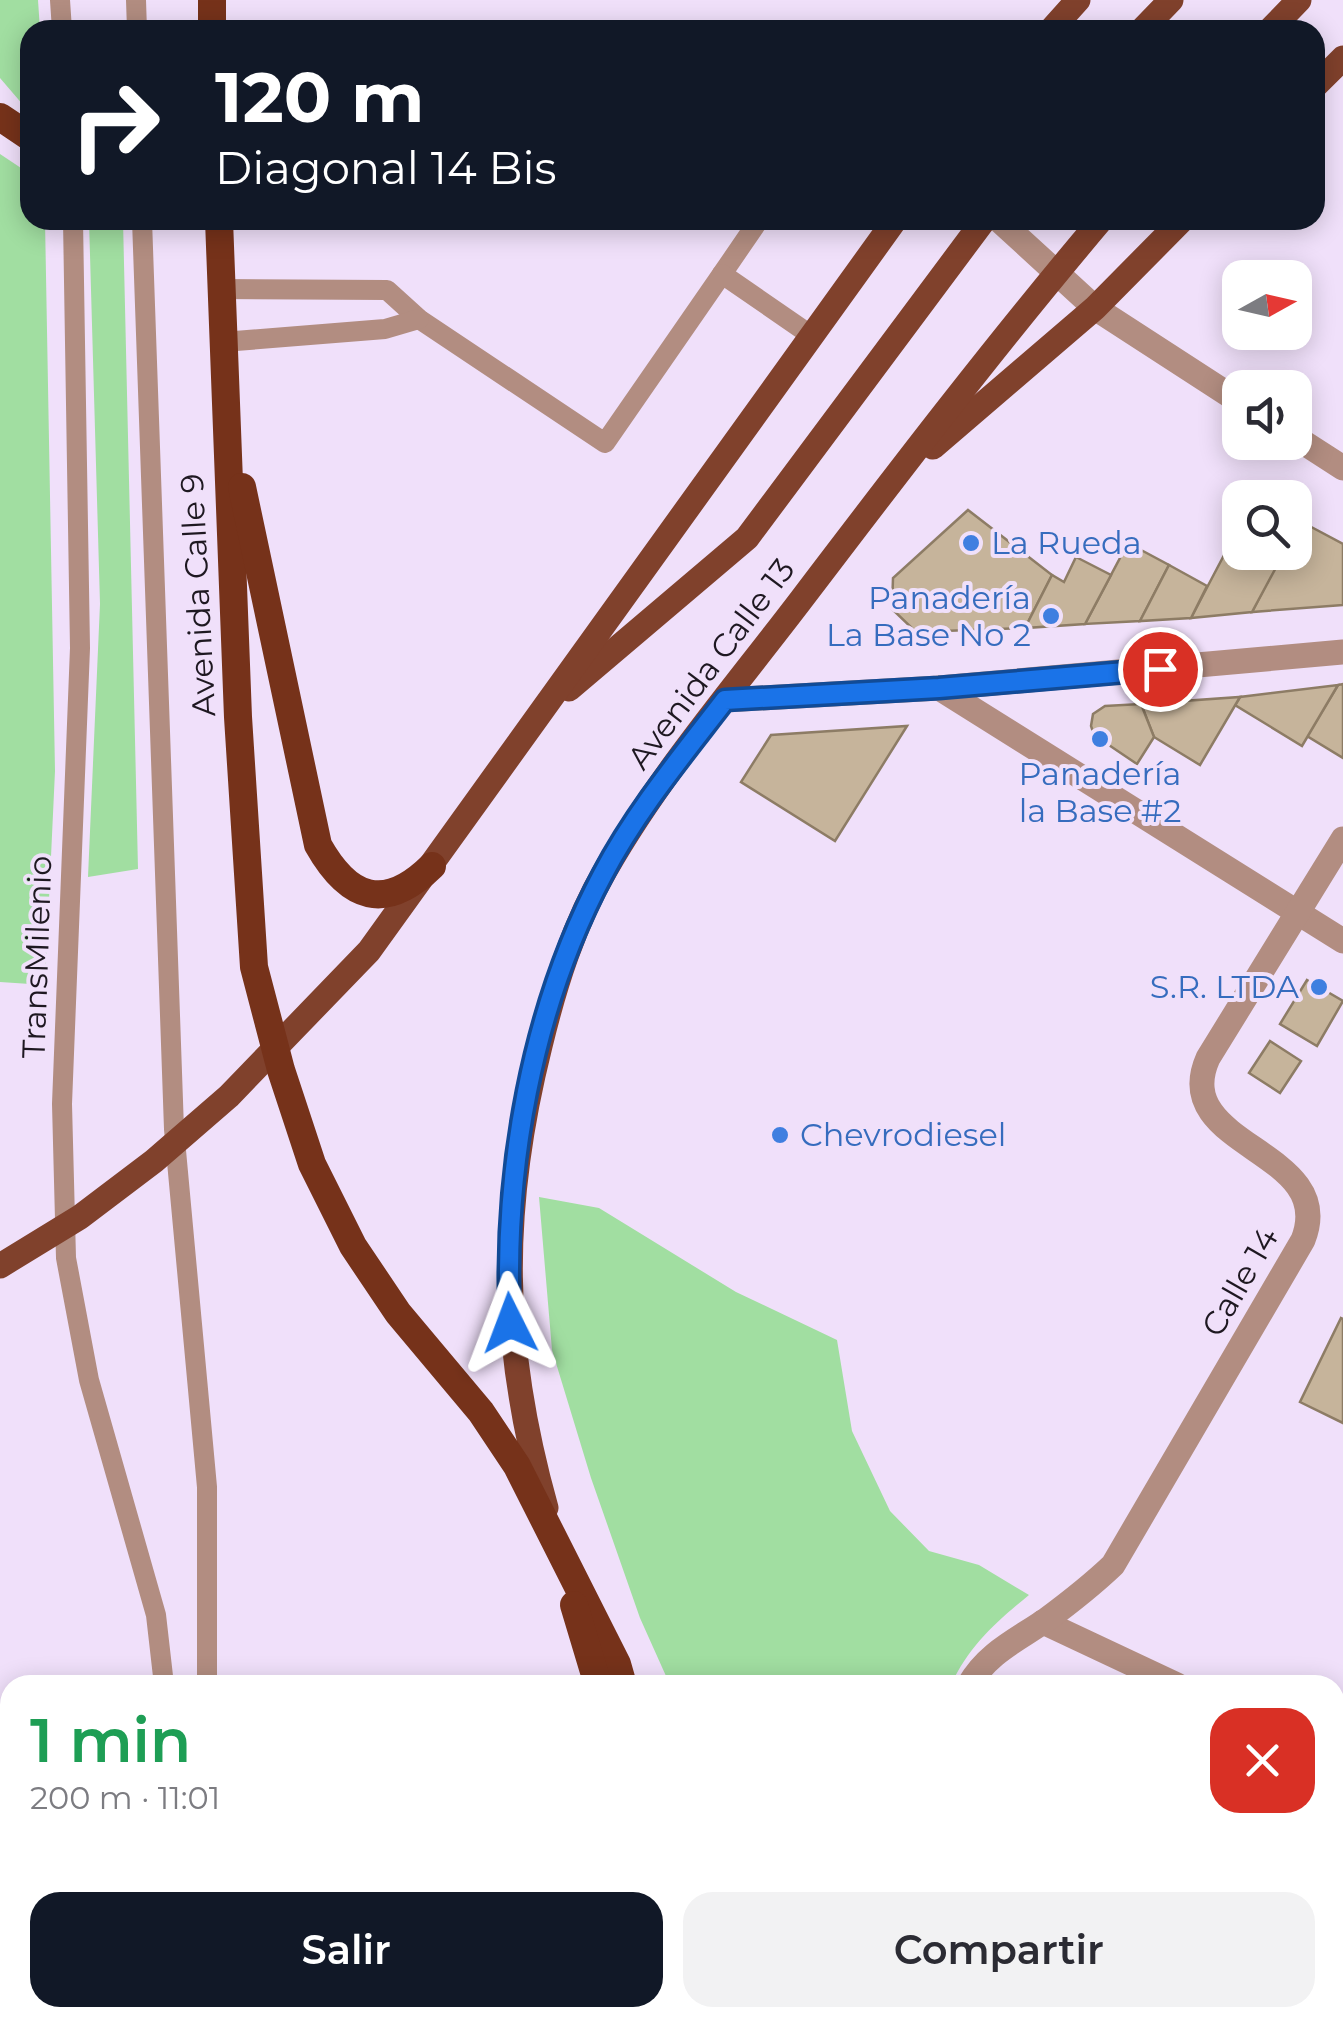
<!DOCTYPE html>
<html lang="es">
<meta charset="utf-8">
<style>
body{margin:0;font-family:Montserrat,sans-serif;background:#f2f2f3;color:#2b2b33;height:100vh;display:flex;flex-direction:column;font-size:38px;white-space:nowrap}
*{box-sizing:border-box;margin:0}
p{font-size:32px;color:#7c7c81}
.icon{flex:none;width:55px;height:55px;fill:none;stroke:currentColor;stroke-width:2;stroke-linecap:round;stroke-linejoin:round}
.map{position:relative;flex:1;overflow:hidden}
.side{position:absolute;left:0px;top:1675px;width:1345px;height:352px;display:flex;flex-direction:column;background:#fff;border-radius:30px 30px 0 0;box-shadow:0 5px 25px #0003}
.side>*{flex:none}
.banner{position:absolute;left:20px;top:20px;width:1305px;height:210px;border-radius:30px;box-shadow:0 5px 25px #0003;background:#111827;color:#fff;overflow:hidden}
.needle{width:65px;rotate:82deg}
.buttons{position:absolute;left:1222px;top:260px;display:grid;gap:20px}
.buttons a{display:grid;place-items:center;width:90px;height:90px;border-radius:20px;background:#fff;box-shadow:0 5px 25px #0003;font-size:50px}
.pin{position:absolute;display:grid;place-items:center;width:85px;height:85px;color:#fff;margin:-42px;border:5px solid #fff;border-radius:50%;box-shadow:0 2px 10px #0007}
.me{position:absolute;width:110px;margin:-55px;rotate:357deg;stroke-linejoin:round;filter:drop-shadow(0 0 8px #0008)}
.turn{display:flex;align-items:center;gap:35px;height:210px;padding:0 30px;font-size:45px}
.turn .icon{width:130px;height:130px;stroke-width:2.5}
.turn b{display:block;font-size:70px;line-height:85px}
.round{display:grid;place-items:center;flex:none;width:105px;height:105px;border-radius:30px;background:#f2f2f3}
.summary{display:flex;align-items:center;justify-content:space-between;height:170px;padding:0 30px}
h1{font-size:60px;font-weight:600;line-height:75px;color:#1e9e55}
.button{display:flex;gap:20px;margin-top:auto;padding:20px 30px}
.button a{flex:1;height:115px;border-radius:30px;background:#111827;color:#fff;font-size:40px;font-weight:600;line-height:115px;text-align:center}
.button a+a{background:#f2f2f3;color:#2b2b33}
.map>svg:first-child{display:block}
.green{fill:#a1dea1}
.building{fill:#c6b49b;stroke:#8d7c65;stroke-width:2.5}
.lines{fill:none;stroke-linecap:round;stroke-linejoin:round}
.service{stroke:#b28d81;stroke-width:20}
.minor{stroke:#b28d81;stroke-width:25}
.secondary{stroke:#966150;stroke-width:25}
.primary{stroke:#80412c;stroke-width:25}
.trunk{stroke:#76321a;stroke-width:28}
.route-casing{stroke:#114b97;stroke-width:25}
.route{stroke:#1a73e8;stroke-width:18}
.shop-dot{fill:#3f7fe0;stroke:#f0e0fa;stroke-width:4}
.labels{text-anchor:middle;stroke-width:8;stroke-linejoin:round;paint-order:stroke}
.shop-label{font-size:32px;fill:#366cbe;stroke:#f0e0fa;text-anchor:start}
.street-label{font-size:32px;fill:#1e1821;stroke:#f0e0fa}
</style>
<div class="map">
<svg width="1343" height="2026" viewBox="0 0 1343 2026">
<rect width="100%" height="100%" fill="#f0e0fa"/>
<g class="green">
<polygon points="0,0 38,0 40,30 30,30 30,113 0,78"/>
<polygon points="0,154 30,174 30,220 45,220 55,771 45,985 0,982"/>
<polygon points="89,220 123,220 138,869 88,877 100,604"/>
<path d="M539,1197L599,1208L736,1292L837,1340L852,1431L890,1511L929,1551L979,1565L1029,1595C996,1622 969,1646 951,1685H670L640,1618L591,1478L552,1350Z"/>
<polygon points="845,2018 974,2018 974,2026 851,2026"/>
</g>
<g class="building">
<polygon points="968,510 1052,575 1025,628 916,632 892,609 893,578"/>
<polygon points="1300,521 1343,544 1343,605 1252,612 1283,552 1295,552 1295,531"/>
<polygon points="1233,538 1240,541 1240,552 1261,552 1279,562 1252,612 1191,618"/>
<polygon points="1128,543 1169,565 1140,621 1085,624"/>
<polygon points="1076,557 1111,575 1085,624 1025,628 1052,575 1064,582"/>
<polygon points="1169,565 1207,586 1191,618 1140,621"/>
<polygon points="1343,684 1343,758 1307,736 1338,685"/>
<polygon points="1338,685 1302,746 1235,705 1240,697"/>
<polygon points="1240,697 1200,765 1154,737 1141,704"/>
<polygon points="1141,704 1154,737 1137,764 1094,735 1091,726 1093,714 1105,706"/>
<polygon points="907,726 835,841 741,782 771,735"/>
<polygon points="1307,980 1343,1001 1317,1046 1280,1024"/>
<polygon points="1270,1041 1301,1061 1280,1093 1249,1073"/>
<polygon points="1341,1318 1343,1319 1343,1423 1300,1402"/>
<polygon points="1335,1851 1343,1855 1343,1943 1336,1950"/>
<polygon points="1188,2018 1288,2018 1302,2026 1183,2026"/>
</g>
<g class="lines">
<g class="service">
<polyline points="60,0 62,30"/>
<polyline points="136,0 137,30"/>
<polyline points="73,220 80,648 62,1104 66,1258 89,1380 156,1615 164,1685"/>
<polyline points="142,220 174,1129 207,1487 207,1685"/>
<polyline points="722,274 759,220"/>
<polyline points="221,289 387,290 419,319 605,443 722,274 809,334"/>
<polyline points="223,342 385,329 419,319"/>
<polyline points="160,2026 161,2018"/>
<polyline points="184,2026 185,2018"/>
</g>
<g class="minor">
<polyline points="999,220 1095,308 1240,402"/>
<polyline points="1295,437 1343,468"/>
<polyline points="939,688 1343,941"/>
<polyline points="725,700 939,688 1343,652"/>
<polyline points="1043,1622 1177,1685"/>
<path d="M969,1685C987,1653 1017,1640 1046,1620C1069,1603 1092,1585 1113,1565L1303,1240C1339,1149 1168,1148 1208,1058L1343,839"/>
<polyline points="1335,1759 1343,1763"/>
<polyline points="1001,2026 1001,2018"/>
</g>
<polyline class="secondary" points="806,2018 811,2026"/>
<g class="primary">
<polyline points="1051,30 1078,0"/>
<polyline points="1142,30 1171,0"/>
<polyline points="1270,30 1299,0"/>
<polyline points="1315,86 1343,58"/>
<polyline points="933,447 1095,308 1182,220"/>
<polyline points="569,689 747,538 984,220"/>
<polyline points="0,1266 80,1217 154,1161 229,1096 369,951 895,220"/>
<path d="M546,1508C500,1344 499,1210 540,1046C555,984 574,924 606,869C661,773 734,688 801,600C899,471 997,343 1101,220"/>
</g>
<g class="trunk">
<polyline points="212,0 212,30"/>
<polyline points="0,117 30,137"/>
<polyline points="219,220 238,717 254,967 281,1070 312,1164 353,1246 398,1313 481,1412 517,1466 617,1664 623,1685"/>
<path d="M242,487L318,845C349,900 385,912 432,866"/>
<polyline points="574,1605 598,1685"/>
<polyline points="594,2026 596,2018"/>
<polyline points="622,2026 625,2018"/>
</g>
</g>
<g class="lines">
<defs>
<path id="route" d="M510,1323C503,1171 531,1009 603,874C636,811 682,756 725,700L939,688L1160,669"/>
</defs>
<use href="#route" class="route-casing"/>
<use href="#route" class="route"/>
</g>
<g class="shop-dot">
<circle cx="971" cy="543" r="10"/>
<circle cx="1051" cy="616" r="10"/>
<circle cx="1100" cy="739" r="10"/>
<circle cx="1319" cy="987" r="10"/>
<circle cx="780" cy="1135" r="10"/>
</g>
<g class="labels">
<g class="shop-label">
<text x="991" y="554">La Rueda</text>
<text x="1031" y="609" text-anchor="end">Panadería<tspan x="1031" dy="37">La Base No 2</tspan></text>
<text x="1100" y="785" text-anchor="middle">Panadería<tspan x="1100" dy="37">la Base #2</tspan></text>
<text x="1299" y="998" text-anchor="end">S.R. LTDA</text>
<text x="800" y="1146">Chevrodiesel</text>
</g>
<g class="street-label">
<text transform="translate(198 595) rotate(-93)" y="11">Avenida Calle 9</text>
<text transform="translate(711 664) rotate(-53)" y="11">Avenida Calle 13</text>
<text transform="translate(37 957) rotate(-88)" y="11">TransMilenio</text>
<text transform="translate(1240 1282) rotate(-60)" y="11">Calle 14</text>
</g>
</g>
</svg>
<div class="buttons">
<a><svg class="needle" viewBox="-14 -14 28 28"><path d="M0-13l5 13h-10z" fill="#e53935"/><path d="M0 13l5-13h-10z" fill="#7c7c81"/></svg></a>
<a><svg class="icon" aria-label="sound" viewBox="0 0 24 24"><path d="M4 9h4l5-4v14l-5-4H4zM17 9q2 3 0 6"/></svg></a>
<a><svg class="icon" aria-label="search" viewBox="0 0 24 24"><circle cx="10" cy="10" r="6"/><path d="M15 15l6 6"/></svg></a>
</div>
<div class="pin" style="left:1160px;top:669px;background:#d93025"><svg class="icon" aria-label="arrive" viewBox="0 0 24 24"><path d="M6 21V4h12l-3 4 3 4H6"/></svg></div>
<svg class="me" style="left:510px;top:1323px" viewBox="-20 -20 40 40"><path d="M0-17L14 15 0 8-14 15z" fill="#1a73e8" stroke="#fff" stroke-width="4"/></svg>
<div class="banner">
<div class="turn"><svg class="icon" aria-label="right" viewBox="0 0 24 24"><path d="M7 20v-9h11M14 6l5 5-5 5"/></svg><div><b>120 m</b>Diagonal 14 Bis</div></div>
</div>
<section class="side">
<div class="summary"><div><h1>1 min</h1><p>200 m · 11:01</p></div><a class="round" style="background:#d93025;color:#fff"><svg class="icon" aria-label="close" viewBox="0 0 24 24"><path d="M6 6l12 12M18 6L6 18"/></svg></a></div>
<div class="button"><a>Salir</a><a>Compartir</a></div>
</section>
</div>
